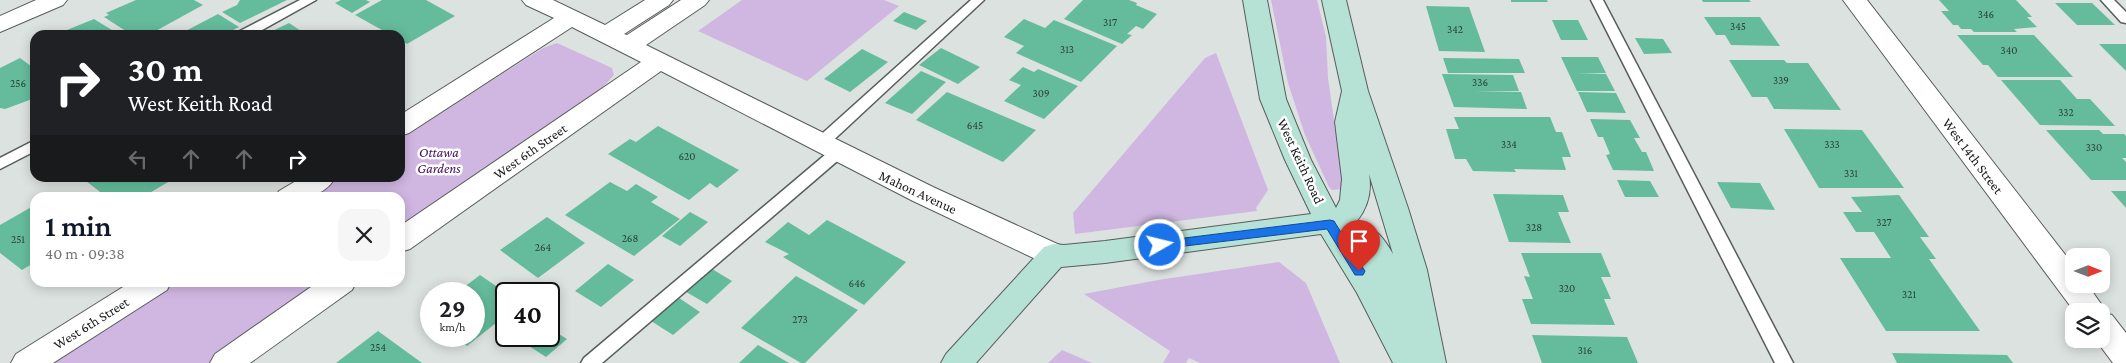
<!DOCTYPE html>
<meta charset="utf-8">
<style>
body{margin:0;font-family:"Crimson Pro",serif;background:#f6f6f6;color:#202124;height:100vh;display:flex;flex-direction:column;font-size:19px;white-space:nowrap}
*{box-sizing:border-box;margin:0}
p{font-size:16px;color:#757577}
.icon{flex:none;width:28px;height:28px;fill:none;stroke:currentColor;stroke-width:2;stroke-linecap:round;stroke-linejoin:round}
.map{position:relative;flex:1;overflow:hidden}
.drawer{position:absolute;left:30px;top:192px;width:375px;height:95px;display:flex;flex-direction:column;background:#fff;border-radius:15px;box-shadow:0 2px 12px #0003}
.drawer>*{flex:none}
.hud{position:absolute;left:30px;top:30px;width:375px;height:152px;border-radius:15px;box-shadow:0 2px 12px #0003;background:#202124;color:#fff;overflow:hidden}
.needle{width:32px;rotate:90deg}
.fabs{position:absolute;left:2065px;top:248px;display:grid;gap:10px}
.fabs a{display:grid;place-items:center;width:45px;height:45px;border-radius:10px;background:#fff;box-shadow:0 2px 12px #0003;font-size:25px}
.speed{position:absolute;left:420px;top:282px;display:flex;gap:10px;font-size:25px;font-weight:700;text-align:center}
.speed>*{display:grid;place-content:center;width:65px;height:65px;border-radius:50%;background:#fff;box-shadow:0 2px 12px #0003;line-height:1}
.speed small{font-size:12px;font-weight:400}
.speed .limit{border:2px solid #111;border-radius:8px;background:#fff;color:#111}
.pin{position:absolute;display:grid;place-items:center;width:42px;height:42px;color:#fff;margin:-51px -21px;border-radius:50% 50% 50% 0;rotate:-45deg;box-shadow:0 0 5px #0007}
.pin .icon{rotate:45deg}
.me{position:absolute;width:55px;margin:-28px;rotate:82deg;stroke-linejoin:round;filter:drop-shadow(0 0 4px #0008)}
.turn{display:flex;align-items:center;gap:18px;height:105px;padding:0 15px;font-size:22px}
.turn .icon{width:65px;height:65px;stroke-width:2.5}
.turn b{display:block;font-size:35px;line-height:42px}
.lanes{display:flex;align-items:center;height:48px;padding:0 15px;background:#0003;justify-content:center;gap:25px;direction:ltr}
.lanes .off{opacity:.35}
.round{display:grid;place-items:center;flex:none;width:52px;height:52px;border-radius:15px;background:#f6f6f6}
.summary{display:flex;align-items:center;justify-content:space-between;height:85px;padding:0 15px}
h1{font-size:30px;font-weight:600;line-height:38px;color:#111827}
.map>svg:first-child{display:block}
.green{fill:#d0b7e2}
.building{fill:#65bc9c}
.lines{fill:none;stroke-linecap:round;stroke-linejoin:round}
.lane-casing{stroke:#585d5b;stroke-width:3}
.street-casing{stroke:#585d5b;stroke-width:2}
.secondary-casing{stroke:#585d5b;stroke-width:2}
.lane{fill:#fff;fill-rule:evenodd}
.street{fill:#fff;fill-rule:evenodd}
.secondary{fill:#b6e2d6;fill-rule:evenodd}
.route{fill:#1a73e8;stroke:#114b97}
.labels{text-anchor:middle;stroke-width:5;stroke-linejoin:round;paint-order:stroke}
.number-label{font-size:11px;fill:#2a4138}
.street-label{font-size:14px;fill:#161817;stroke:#fff}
.park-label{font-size:14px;font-style:italic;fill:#42105b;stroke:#fff}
</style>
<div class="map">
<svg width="2126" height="363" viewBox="0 0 2126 363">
<rect width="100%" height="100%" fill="#dce2df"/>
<g class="green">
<polygon points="742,0 884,0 899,6 807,81 698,31"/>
<polygon points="1271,0 1317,0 1326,37 1328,78 1344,189 1332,190 1329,187 1305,135 1288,83"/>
<polygon points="557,43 612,68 614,75 603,87 608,89 400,234 400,198 308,198 339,178 400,178 400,139 543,48"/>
<polygon points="1216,53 1268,190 1256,208 1257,211 1075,234 1073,213 1205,58"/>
<polygon points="1279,262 1306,283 1340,363 1200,363 1189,358 1186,363 1163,363 1170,351 1084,294 1158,280"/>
<polygon points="174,283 329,283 212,363 47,363"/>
<polygon points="1062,350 1092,363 1048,363"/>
</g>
<g class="building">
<polygon points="136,0 194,0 203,5 152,33 145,35 132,35 104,17 109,15 106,13"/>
<polygon points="240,0 287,0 240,23 222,12 237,5"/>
<polygon points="341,0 366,0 370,2 352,13 335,3"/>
<polygon points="382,0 426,0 455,16 407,44 400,40 400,35 391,35 355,15"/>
<polygon points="1083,0 1129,0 1137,3 1136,5 1157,14 1143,29 1136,26 1127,34 1132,35 1122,44 1064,19"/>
<polygon points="1511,0 1547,0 1548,2 1511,2"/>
<polygon points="1702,0 1749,0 1751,2 1703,2"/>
<polygon points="1939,0 2016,0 2032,17 2027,17 2037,27 2014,29 2017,32 1974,32 1971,29 1961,29 1958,25 1953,25 1941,11 1949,11"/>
<polygon points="2055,3 2092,3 2115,25 2077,25"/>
<polygon points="1426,6 1469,7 1485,52 1439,51"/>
<polygon points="904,12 927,21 916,30 893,21"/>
<polygon points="218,14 239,27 223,35 178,35"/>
<polygon points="1704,17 1760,17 1780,46 1731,45 1725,35 1716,35"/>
<polygon points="94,19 120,35 60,35 67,30"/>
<polygon points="1024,19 1045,28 1054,20 1117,46 1081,82 1016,53 1024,46 1004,37"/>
<polygon points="1552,20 1578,20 1588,40 1561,40"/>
<polygon points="289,23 307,35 264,35"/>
<polygon points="1957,35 2034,35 2073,77 1998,77 1988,65 1983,65"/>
<polygon points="1635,38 1663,39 1672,53 1644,54"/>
<polygon points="2099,44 2126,44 2126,71"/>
<polygon points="941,48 980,67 958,84 919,65"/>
<polygon points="862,49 888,62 850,92 824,79"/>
<polygon points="1561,57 1598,57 1606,73 1577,74 1606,74 1615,91 1577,91"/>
<polygon points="20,58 35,69 35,98 5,109 0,108 0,68"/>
<polygon points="1443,58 1519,59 1525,73 1448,73"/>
<polygon points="1729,60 1784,60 1787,63 1808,63 1841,110 1774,109 1767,97 1752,97"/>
<polygon points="1023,67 1034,72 1038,69 1078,86 1044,119 1004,101 1021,85 1009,80"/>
<polygon points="921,71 946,82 912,114 885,103"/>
<polygon points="1442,74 1513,75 1519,91 1475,91 1521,92 1527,109 1454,107"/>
<polygon points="2001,80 2060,80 2077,99 2090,99 2115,126 2040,125"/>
<polygon points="947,92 1036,130 1003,162 916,120"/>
<polygon points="1578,92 1616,93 1626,113 1587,112"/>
<polygon points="1454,117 1550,117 1556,132 1562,132 1571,157 1562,157 1566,170 1514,169 1516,172 1473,171 1466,159 1455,159 1446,129 1459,129"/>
<polygon points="1590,119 1630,120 1640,138 1634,138 1642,152 1646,152 1654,171 1613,170 1606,155 1610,154 1603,137 1598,137"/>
<polygon points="658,126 739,170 717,188 710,183 689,200 608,154 630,139 636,142"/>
<polygon points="1784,129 1862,130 1904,188 1819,188"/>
<polygon points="2046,130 2099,130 2103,134 2124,134 2126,136 2126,158 2122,158 2126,162 2126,180 2091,180"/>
<polygon points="82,178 175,178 141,198 108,198"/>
<polygon points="1617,180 1650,181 1659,197 1625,197"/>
<polygon points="610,182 627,191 636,184 658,197 651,202 680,219 634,256 565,215"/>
<polygon points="1717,182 1760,183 1775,210 1731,208"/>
<polygon points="2111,191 2126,191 2126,208"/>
<polygon points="1493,194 1563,195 1569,212 1558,212 1571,243 1509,242"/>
<polygon points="1899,195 1929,237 1920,237 1936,259 1929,259 1980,331 1886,331 1840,258 1891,258 1874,232 1856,232 1843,212 1862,212 1851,197"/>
<polygon points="35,205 35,262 22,270 0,253 0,225"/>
<polygon points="690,212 708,222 680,246 662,236"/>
<polygon points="547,217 585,243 538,278 500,250"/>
<polygon points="827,220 906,262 864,305 783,257 789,254 765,242 788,222 809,235"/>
<polygon points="1521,253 1601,253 1611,277 1601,277 1611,299 1604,299 1615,325 1531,324 1522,299 1533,299 1524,276 1530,277"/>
<polygon points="608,264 634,280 601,307 575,291"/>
<polygon points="707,266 732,281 707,304 681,289"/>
<polygon points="480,275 506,293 506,315 467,346 454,336 474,336 474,294 455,294"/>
<polygon points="796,276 858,310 805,363 801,363 741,328"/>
<polygon points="676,296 700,312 673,335 648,319"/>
<polygon points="549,328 567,339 546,357 518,339 521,336 549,336"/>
<polygon points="378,331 422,363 336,363"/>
<polygon points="1532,335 1627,337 1638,363 1542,363"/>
<polygon points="758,345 789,363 739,363"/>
<polygon points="1892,353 2007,355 2013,363 1897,363"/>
</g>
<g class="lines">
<defs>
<g id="lane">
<polygon points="300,0 316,0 253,35 236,35 238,32"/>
<polygon points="971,0 984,0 825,148 815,148 813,144 815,140"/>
<polygon points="1591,0 1603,0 1793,363 1775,363"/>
<polygon points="2101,0 2114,0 2126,12 2126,23 2121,22"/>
<polygon points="35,140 35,151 0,169 0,158"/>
<polygon points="837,148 842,149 844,153 842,157 602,363 581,363 584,358 832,149"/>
</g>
<g id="street">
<polygon points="36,0 67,0 63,5 0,32 0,16"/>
<polygon points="522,0 553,0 605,25 645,0 673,0 669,5 624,34 627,35 681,0 709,0 705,5 646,45 933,187 1064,247 1069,255 1064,263 1054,266 1044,263 913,201 661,71 410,249 400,252 400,226 641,62 572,27 409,133 400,136 400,115 554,18 526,5"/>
<polygon points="1843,0 1867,0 2074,266 2074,284 2087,284 2106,311 2105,313 2112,315 2126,333 2126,363 2113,363 2095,339 2101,339 2101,311 2074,311"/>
<path d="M301,178H335C322,200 298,198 275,198L279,191Z"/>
<polygon points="131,282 171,282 167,290 53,363 11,363 16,354"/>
<polygon points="318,282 356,282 352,290 250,363 210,363 215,354"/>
</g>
<path id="secondary" d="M1243,0H1267L1286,99L1311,160L1336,208L1340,200L1342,179L1335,122L1342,91L1322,0H1346L1368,91L1408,208L1427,270L1446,363H1393L1357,293L1321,234L1105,263L1061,267L976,363H941L946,354L1044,247L1054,244L1064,245L1105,241L1311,214L1285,160L1260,99ZM1369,174L1393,254C1384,238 1375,227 1357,221C1368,207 1372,191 1369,174Z"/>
</defs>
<use href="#lane" class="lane-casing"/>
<use href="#street" class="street-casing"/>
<use href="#secondary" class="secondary-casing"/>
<use href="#lane" class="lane"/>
<use href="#street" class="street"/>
<use href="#secondary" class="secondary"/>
</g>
<polygon class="route" points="1330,220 1334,221 1363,268 1365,271 1363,275 1355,275 1327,229 1160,249 1154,245 1160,241"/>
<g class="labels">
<g class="number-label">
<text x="1986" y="18">346</text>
<text x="1110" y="26">317</text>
<text x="1738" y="30">345</text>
<text x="1455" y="33">342</text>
<text x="1067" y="53">313</text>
<text x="2009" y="54">340</text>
<text x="1781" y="84">339</text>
<text x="1480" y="86">336</text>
<text x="18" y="87">256</text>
<text x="1041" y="97">309</text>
<text x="2066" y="116">332</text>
<text x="975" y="129">645</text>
<text x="1509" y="148">334</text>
<text x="1832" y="148">333</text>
<text x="2094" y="151">330</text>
<text x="687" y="160">620</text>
<text x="1851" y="177">331</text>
<text x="1884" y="226">327</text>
<text x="1534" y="231">328</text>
<text x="630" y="242">268</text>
<text x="18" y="243">251</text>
<text x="543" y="251">264</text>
<text x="857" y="287">646</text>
<text x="1567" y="292">320</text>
<text x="1909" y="298">321</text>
<text x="800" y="323">273</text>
<text x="378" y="351">254</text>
<text x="1585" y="354">316</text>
</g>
<g class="street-label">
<text transform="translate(530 151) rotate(-35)" y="5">West 6th Street</text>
<text transform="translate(1973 156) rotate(53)" y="5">West 14th Street</text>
<text transform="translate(1301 161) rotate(65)" y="5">West Keith Road</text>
<text transform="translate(918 192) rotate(25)" y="5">Mahon Avenue</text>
<text transform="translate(91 323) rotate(-32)" y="5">West 6th Street</text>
</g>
<g class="park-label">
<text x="439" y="157">Ottawa<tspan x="439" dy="16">Gardens</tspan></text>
</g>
</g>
</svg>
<div class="fabs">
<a><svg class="needle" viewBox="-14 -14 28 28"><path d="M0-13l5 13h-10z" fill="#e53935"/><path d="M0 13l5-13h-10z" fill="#757577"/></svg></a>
<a><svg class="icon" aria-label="layers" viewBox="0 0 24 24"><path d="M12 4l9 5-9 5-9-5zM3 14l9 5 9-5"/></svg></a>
</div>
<div class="speed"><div>29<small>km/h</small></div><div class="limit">40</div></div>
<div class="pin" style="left:1359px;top:271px;background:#d93025"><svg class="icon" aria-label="arrive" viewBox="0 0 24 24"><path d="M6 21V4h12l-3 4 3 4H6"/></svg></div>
<svg class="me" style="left:1160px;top:245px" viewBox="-20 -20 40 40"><circle r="17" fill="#1a73e8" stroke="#fff" stroke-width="3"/><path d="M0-11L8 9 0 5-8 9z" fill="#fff"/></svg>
<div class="hud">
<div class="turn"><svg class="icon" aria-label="right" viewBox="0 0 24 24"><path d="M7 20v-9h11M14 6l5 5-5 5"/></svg><div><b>30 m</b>West Keith Road</div></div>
<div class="lanes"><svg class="icon off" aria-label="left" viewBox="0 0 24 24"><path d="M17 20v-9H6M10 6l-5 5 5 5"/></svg><svg class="icon off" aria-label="ahead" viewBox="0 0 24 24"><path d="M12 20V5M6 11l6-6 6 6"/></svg><svg class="icon off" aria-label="ahead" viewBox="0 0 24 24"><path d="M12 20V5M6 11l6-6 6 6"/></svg><svg class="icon" aria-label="right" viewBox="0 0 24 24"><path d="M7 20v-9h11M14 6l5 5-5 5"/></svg></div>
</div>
<section class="drawer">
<div class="summary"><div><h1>1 min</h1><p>40 m · 09:38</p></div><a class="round"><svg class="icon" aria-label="close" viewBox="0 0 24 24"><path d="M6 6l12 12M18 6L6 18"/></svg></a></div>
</section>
</div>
